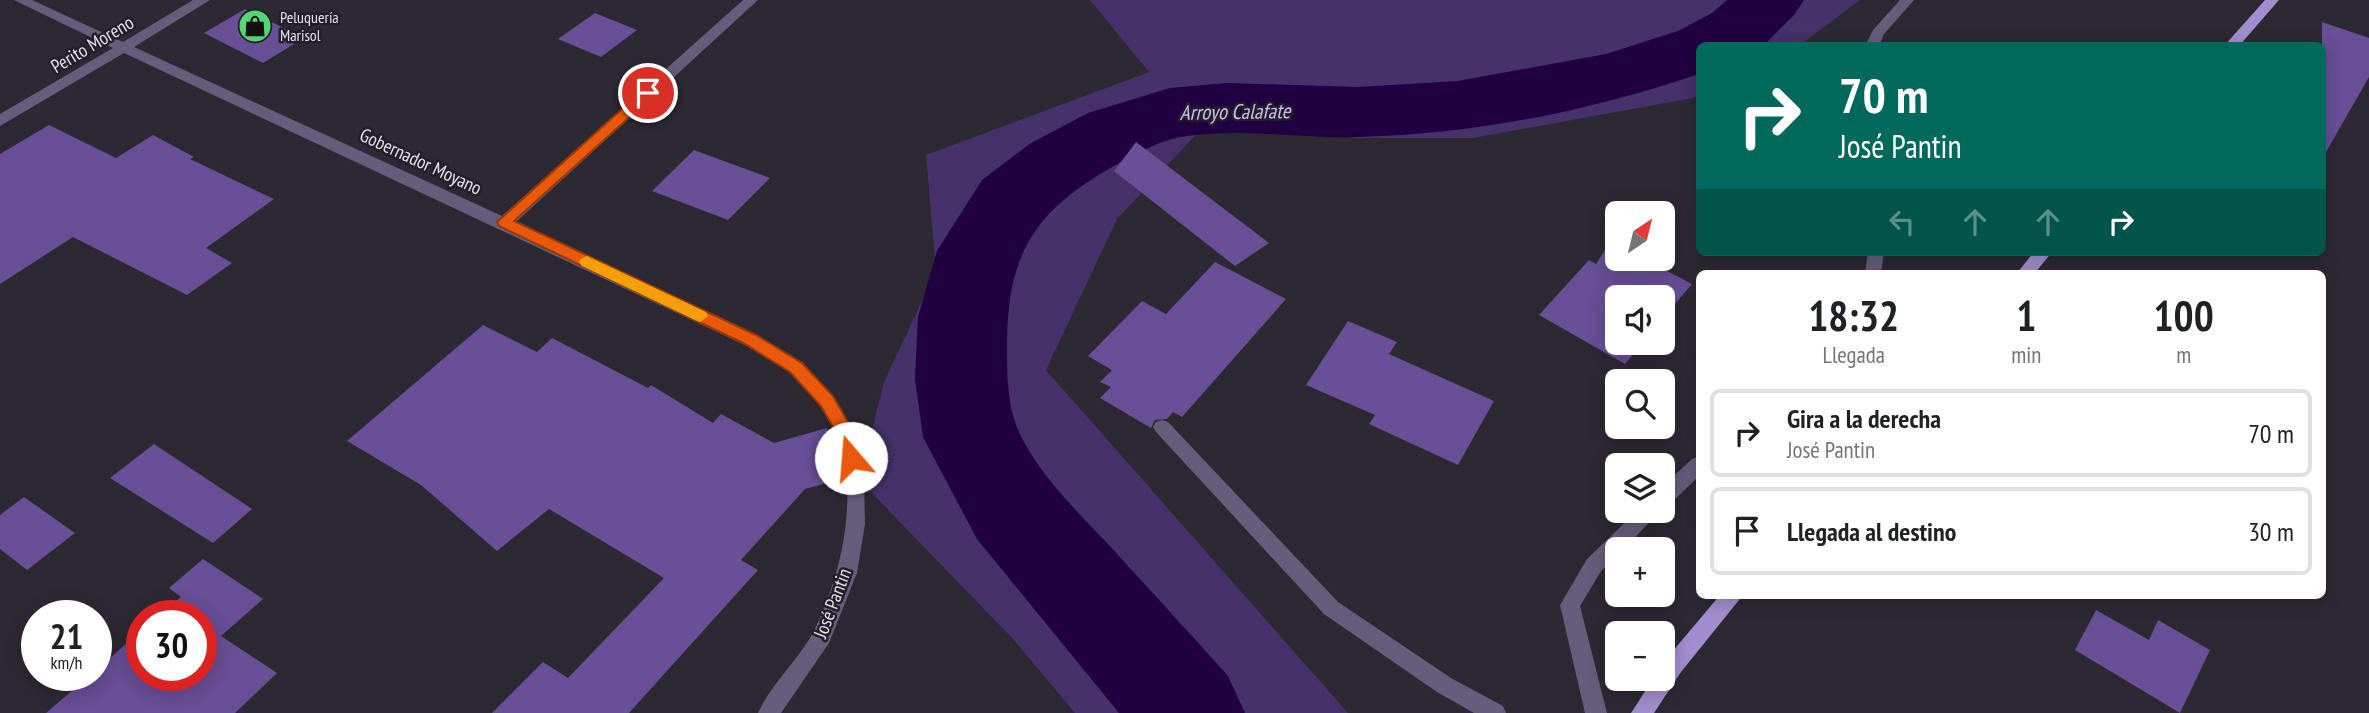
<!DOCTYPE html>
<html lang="es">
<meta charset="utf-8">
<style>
body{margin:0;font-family:"PT Sans Narrow",sans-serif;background:#f6f6f6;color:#202124;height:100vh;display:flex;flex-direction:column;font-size:26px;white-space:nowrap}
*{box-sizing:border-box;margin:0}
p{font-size:23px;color:#757577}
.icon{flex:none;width:38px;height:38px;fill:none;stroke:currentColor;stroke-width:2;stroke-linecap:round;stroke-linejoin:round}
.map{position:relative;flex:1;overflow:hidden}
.sheet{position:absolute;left:1696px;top:270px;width:630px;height:329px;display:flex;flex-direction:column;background:#fff;border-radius:10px;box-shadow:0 4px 18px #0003}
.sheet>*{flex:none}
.banner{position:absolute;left:1696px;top:42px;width:630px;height:214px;border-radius:10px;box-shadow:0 4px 18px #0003;background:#00695c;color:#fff;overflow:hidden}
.needle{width:46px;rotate:35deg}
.fabs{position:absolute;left:1605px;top:201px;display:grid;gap:14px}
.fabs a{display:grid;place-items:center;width:70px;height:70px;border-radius:10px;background:#fff;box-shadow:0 4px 18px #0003;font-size:35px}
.speed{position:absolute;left:21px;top:600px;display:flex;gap:14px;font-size:35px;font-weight:700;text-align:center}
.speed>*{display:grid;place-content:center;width:91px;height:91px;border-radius:50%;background:#fff;box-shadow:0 4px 18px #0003;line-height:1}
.speed small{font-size:18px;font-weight:400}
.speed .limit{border:10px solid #d22;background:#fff;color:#111}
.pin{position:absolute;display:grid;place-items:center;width:60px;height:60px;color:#fff;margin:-30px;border:4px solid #fff;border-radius:50%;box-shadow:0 2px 7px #0007}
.me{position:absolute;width:77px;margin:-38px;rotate:342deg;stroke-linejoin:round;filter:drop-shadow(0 0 5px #0008)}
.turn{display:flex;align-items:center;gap:24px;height:147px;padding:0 28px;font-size:32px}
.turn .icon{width:91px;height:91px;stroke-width:2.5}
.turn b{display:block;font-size:49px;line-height:60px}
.lanes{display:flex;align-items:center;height:66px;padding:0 28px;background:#0003;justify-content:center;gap:35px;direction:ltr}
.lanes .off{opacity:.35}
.eta{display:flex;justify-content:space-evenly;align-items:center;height:119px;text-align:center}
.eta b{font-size:42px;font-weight:600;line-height:49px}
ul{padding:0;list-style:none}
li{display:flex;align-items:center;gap:21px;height:88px;margin:0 14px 10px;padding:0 14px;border:4px solid #e0e0e0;border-radius:10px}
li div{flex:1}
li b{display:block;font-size:26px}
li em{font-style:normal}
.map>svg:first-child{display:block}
.green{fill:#46316a}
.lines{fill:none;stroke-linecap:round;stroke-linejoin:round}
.river{fill:#200041;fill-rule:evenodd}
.building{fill:#684f96}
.minor{fill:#665d7c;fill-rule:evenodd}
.major{fill:#a28dce;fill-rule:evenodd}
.route{fill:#ea580c;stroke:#983908;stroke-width:2}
.slow{fill:#f59e0b}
.labels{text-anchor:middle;stroke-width:5;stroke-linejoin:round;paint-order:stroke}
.far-poi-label{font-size:16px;fill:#e3e1e9;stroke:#221f29;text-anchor:start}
.street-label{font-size:19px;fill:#e3e1e9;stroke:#221f29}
.water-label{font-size:21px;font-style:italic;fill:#cfbdfa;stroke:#221f29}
</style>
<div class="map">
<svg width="2369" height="713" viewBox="0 0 2369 713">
<rect width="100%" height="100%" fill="#2c2933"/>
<polygon class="green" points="1090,0 1860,0 1800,45 1699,46 1699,95 1693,98 1473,138 1356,138 1207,123 1117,219 1046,370 1348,713 1075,713 1013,639 868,489 873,426 884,382 936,271 926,155 1149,72"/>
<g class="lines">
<path class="river" d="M1727,0H1804L1794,15L1764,45L1699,46V74C1590,111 1476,134 1359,137C1300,139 1239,127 1180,137C1156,142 1133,155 1112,167C1030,214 1006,258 1007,353C1007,377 1008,409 1019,432C1039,475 1075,509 1107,543C1147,587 1188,631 1228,676L1245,713H1119L977,539L923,437L915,379L918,317L937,251L982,180L1031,143L1088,113L1170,88L1226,83L1358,87L1458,81L1606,54L1678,31L1712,13Z"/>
</g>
<g class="building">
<polygon points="245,9 304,38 263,63 204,33"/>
<polygon points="595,13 637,30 601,57 558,39"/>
<polygon points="2322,22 2369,38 2369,77 2322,159"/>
<polygon points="49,125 116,158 153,135 194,157 190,159 274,199 206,248 232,263 187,295 73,237 0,284 0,154"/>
<polygon points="1136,142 1269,243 1235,266 1114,171"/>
<polygon points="694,150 770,178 728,220 652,191"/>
<polygon points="1610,242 1617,245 1617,259 1644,259 1692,284 1662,319 1662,298 1617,298 1617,343 1643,343 1625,364 1539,315 1589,260 1596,264"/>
<polygon points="1215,262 1286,299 1182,417 1173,412 1167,419 1155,420 1151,428 1100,398 1111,387 1100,382 1112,370 1088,356 1142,301 1166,314"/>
<polygon points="1348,321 1397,342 1389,354 1494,401 1458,465 1369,424 1375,415 1306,385"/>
<polygon points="483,325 537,352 552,338 648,388 651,385 713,423 721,414 774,443 827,428 838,480 805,489 741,560 758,570 629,713 492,713 543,662 568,678 664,578 549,509 497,551 421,485 347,441"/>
<polygon points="154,444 252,509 213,543 110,478"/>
<polygon points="24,497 75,533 27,570 0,549 0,515"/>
<polygon points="203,559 263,599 221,636 277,673 235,713 46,713 89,676 96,676 96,670 142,630 142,676 201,676 201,616 158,616 181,597 169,588"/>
<polygon points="2096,610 2149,640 2158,620 2210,650 2180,713 2075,650"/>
</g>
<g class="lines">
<g class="minor">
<path d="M14,0H32L123,42L193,0H210L134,47L502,216L743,0H758L516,222L757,335L802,362L833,396L853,432L864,479L865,524L857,573L829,643L781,713H758C772,682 800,659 815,629C841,576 860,494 837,437C828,413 809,389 790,373C778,361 759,354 745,345L124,53L0,126V114L113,48Z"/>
<polygon points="1900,0 1914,0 1884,34 1879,46 1865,46 1873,30"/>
<polygon points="1868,252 1884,252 1881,273 1865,273"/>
<polygon points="1162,420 1168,422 1338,602 1451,678 1503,706 1506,713 1474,713 1437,692 1324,614 1156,432 1153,427 1156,422"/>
<polygon points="1699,456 1699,476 1669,505 1662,507 1662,487 1692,459"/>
<polygon points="1637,511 1660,511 1623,550 1617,550 1617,556 1601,571 1580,606 1607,713 1585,713 1560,605 1587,559"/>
</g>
<g class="major">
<polygon points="2265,0 2279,0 2239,46 2224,46"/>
<polygon points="2034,252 2052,252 2035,273 2017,273"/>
<polygon points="1720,595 1743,595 1681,672 1654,713 1631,713 1653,679 1662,679 1662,664 1667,658"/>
</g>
</g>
<polygon class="route" points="648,88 654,93 653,96 514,221 756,335 802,363 833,396 856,436 860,458 857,463 845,463 839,437 821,406 790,372 745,344 499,226 497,222 643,90"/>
<polygon class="slow" points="587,256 706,312 708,316 700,322 695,320 582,266 579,262 582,258"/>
<defs>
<symbol id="shop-disc" viewBox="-11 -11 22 22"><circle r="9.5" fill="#53d673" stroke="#221f29"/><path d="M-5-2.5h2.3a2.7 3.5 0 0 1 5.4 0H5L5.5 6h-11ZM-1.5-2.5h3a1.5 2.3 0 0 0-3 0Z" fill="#111"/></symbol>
</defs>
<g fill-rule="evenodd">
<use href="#shop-disc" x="236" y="7" width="38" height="38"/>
</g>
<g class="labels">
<g class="far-poi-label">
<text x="280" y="23">Peluquería<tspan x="280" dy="18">Marisol</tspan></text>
</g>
<g class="street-label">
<text transform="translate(92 44) rotate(-31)" y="7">Perito Moreno</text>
<text transform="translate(421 161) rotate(25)" y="7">Gobernador Moyano</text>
<text transform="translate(832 603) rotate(-69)" y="7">José Pantin</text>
</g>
<g class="water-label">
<text transform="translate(1235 112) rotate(-1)" y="7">Arroyo Calafate</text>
</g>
</g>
</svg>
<div class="fabs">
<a><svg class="needle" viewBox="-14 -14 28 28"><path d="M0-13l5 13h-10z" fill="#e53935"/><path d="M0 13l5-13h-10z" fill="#757577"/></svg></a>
<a><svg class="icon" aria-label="sound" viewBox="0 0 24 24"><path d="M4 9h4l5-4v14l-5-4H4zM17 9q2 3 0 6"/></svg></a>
<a><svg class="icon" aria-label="search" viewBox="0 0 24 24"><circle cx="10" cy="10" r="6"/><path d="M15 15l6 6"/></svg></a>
<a><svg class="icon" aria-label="layers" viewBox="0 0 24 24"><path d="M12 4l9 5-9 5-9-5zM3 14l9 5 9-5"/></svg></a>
<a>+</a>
<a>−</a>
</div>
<div class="speed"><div>21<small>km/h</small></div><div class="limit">30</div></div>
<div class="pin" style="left:648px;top:93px;background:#d93025"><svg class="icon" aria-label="arrive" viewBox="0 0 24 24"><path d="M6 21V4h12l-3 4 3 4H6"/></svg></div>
<svg class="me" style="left:851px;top:458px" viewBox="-20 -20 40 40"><circle r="19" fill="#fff"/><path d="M0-13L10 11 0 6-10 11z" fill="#ea580c"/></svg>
<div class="banner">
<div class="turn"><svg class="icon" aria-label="right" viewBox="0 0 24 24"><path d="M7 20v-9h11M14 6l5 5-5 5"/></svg><div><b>70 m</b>José Pantin</div></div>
<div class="lanes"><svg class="icon off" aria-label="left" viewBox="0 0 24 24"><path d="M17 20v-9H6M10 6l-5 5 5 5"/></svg><svg class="icon off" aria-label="ahead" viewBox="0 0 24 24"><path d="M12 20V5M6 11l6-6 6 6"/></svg><svg class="icon off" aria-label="ahead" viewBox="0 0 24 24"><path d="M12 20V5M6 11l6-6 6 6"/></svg><svg class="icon" aria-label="right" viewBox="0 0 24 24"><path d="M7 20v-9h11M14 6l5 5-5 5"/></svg></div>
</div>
<section class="sheet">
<div class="eta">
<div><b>18:32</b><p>Llegada</p></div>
<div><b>1</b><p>min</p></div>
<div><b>100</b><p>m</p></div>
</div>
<ul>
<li><svg class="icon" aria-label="right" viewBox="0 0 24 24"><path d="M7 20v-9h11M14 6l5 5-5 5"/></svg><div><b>Gira a la derecha</b><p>José Pantin</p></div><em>70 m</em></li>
<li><svg class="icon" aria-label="arrive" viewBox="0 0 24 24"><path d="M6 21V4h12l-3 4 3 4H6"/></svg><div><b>Llegada al destino</b></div><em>30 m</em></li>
</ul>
</section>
</div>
